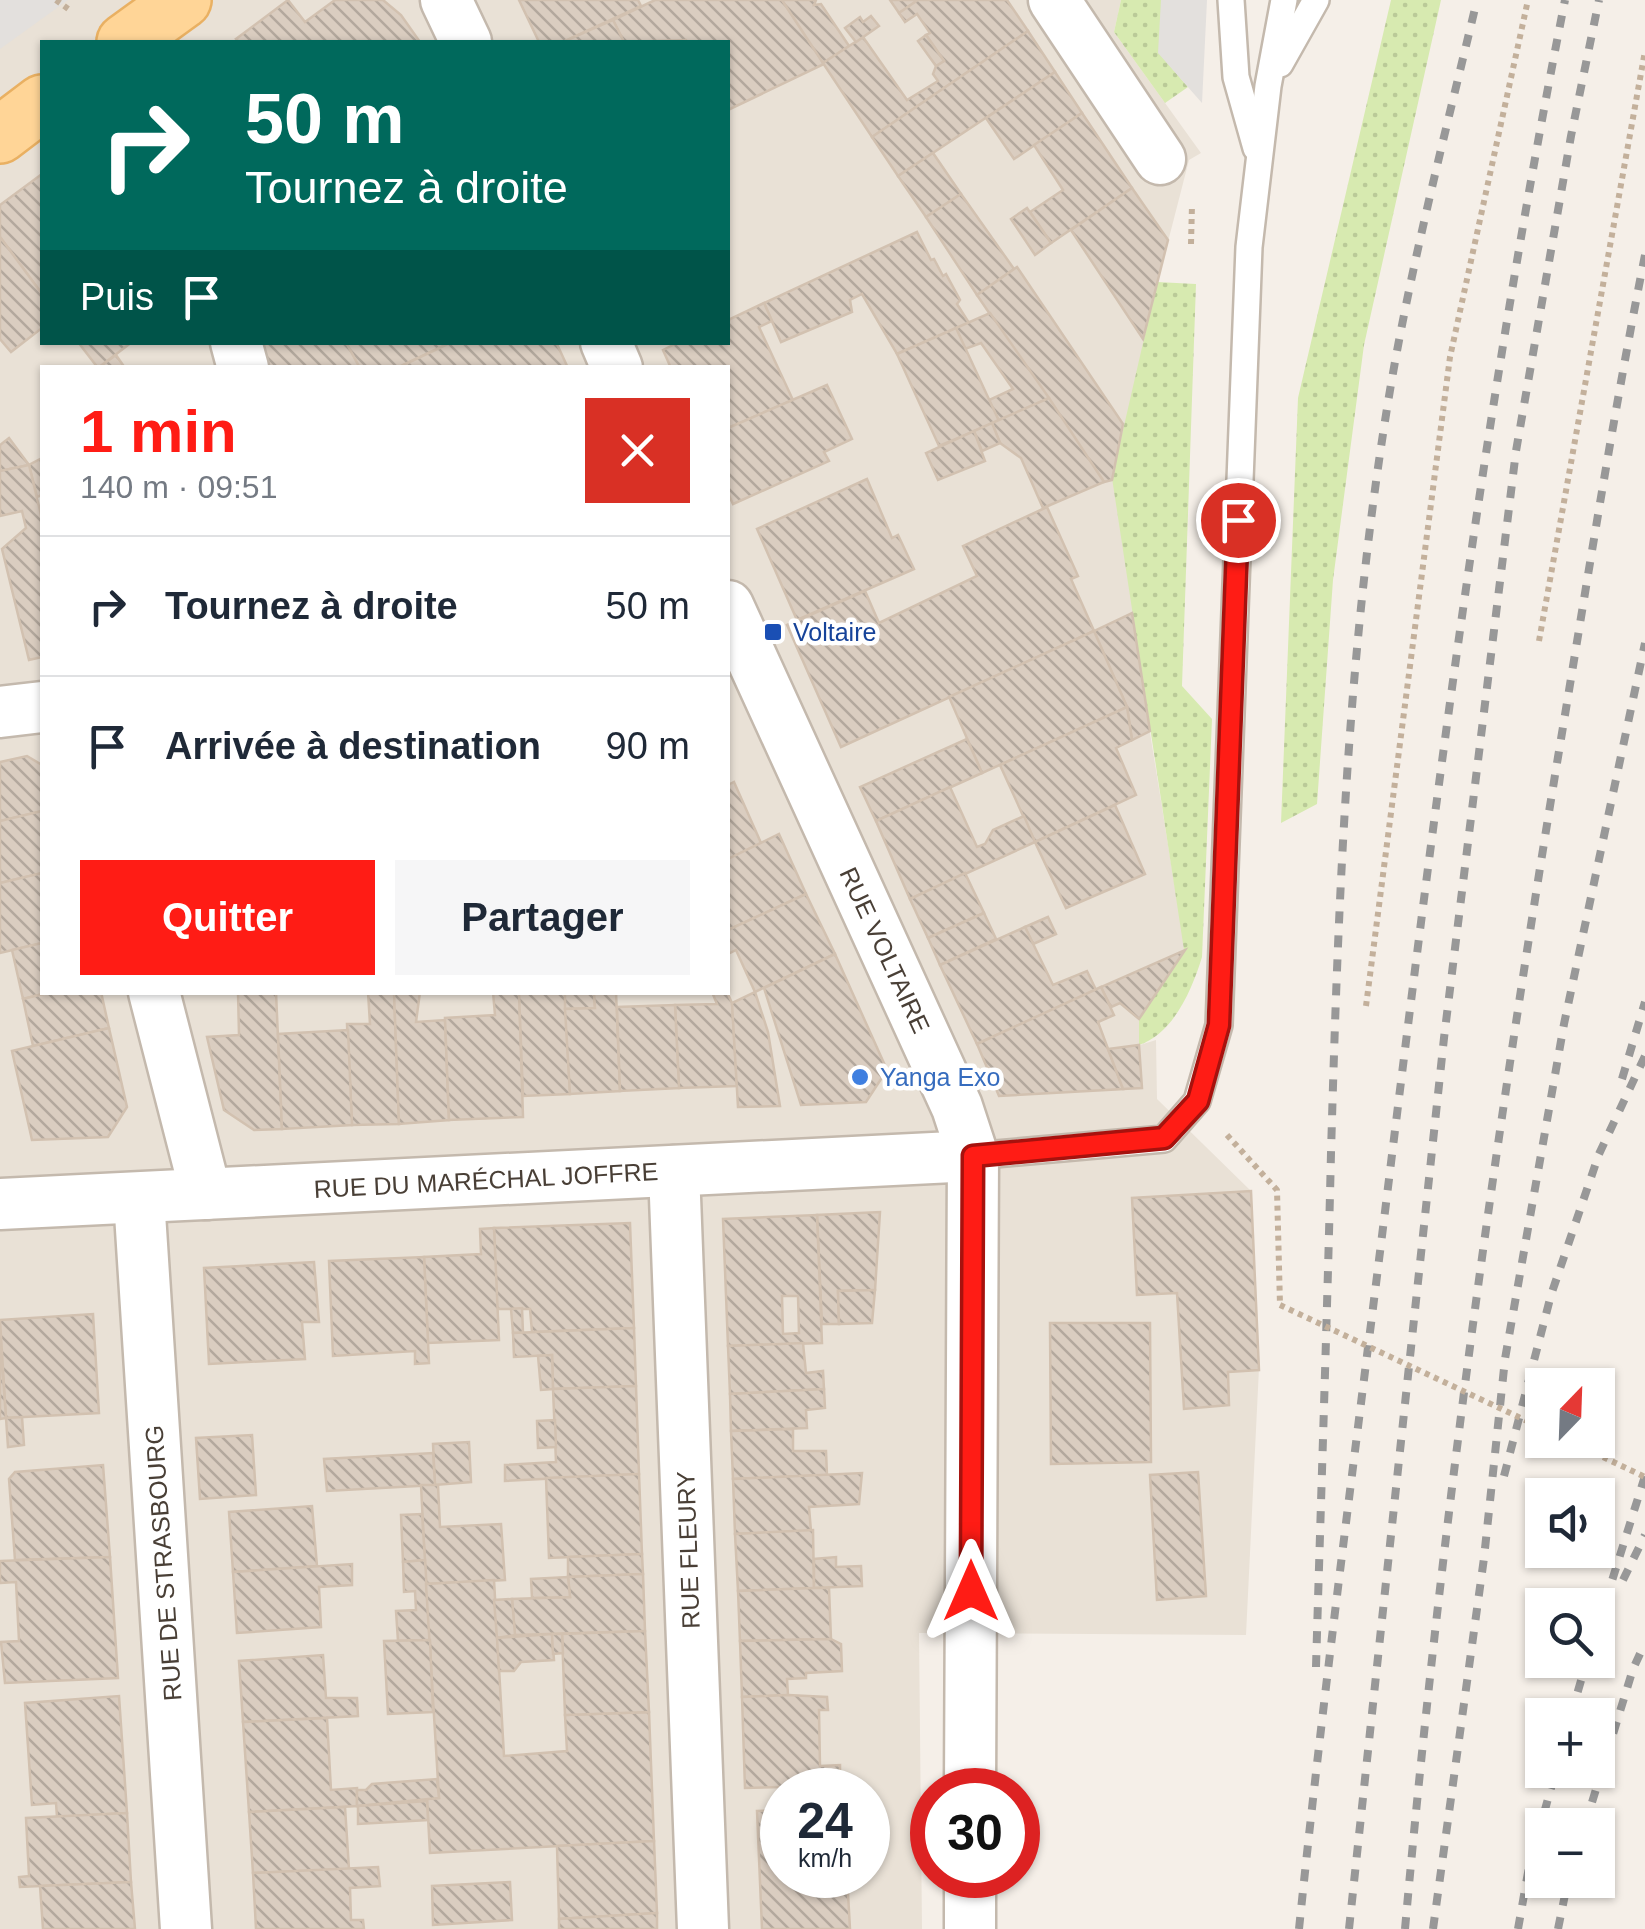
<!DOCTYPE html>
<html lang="fr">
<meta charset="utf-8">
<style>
body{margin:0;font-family:Arial,sans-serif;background:#f6f6f7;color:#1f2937;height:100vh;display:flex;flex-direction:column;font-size:38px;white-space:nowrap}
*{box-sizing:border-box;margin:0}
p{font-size:32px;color:#747a83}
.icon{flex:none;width:55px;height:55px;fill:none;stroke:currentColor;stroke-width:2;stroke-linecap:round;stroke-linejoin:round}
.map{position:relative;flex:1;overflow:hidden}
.panel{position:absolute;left:40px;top:365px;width:690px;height:630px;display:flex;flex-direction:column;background:#fff;border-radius:0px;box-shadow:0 2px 8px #0004}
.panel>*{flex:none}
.top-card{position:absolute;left:40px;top:40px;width:690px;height:305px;border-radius:0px;box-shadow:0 2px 8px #0004;background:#00695c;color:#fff;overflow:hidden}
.needle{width:65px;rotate:23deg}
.tools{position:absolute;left:1525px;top:1368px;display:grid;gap:20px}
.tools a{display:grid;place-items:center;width:90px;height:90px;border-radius:0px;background:#fff;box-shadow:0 2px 8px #0004;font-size:50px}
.speed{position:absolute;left:760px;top:1768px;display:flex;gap:20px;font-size:50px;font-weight:700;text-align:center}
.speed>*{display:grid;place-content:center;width:130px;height:130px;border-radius:50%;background:#fff;box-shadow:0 2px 8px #0004;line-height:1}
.speed small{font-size:25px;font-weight:400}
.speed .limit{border:15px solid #d22;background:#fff;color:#111}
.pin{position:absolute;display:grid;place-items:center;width:85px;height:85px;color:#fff;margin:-42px;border:5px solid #fff;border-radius:50%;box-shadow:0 2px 10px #0007}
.me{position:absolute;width:110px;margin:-55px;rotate:0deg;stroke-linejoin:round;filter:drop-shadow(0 0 8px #0008)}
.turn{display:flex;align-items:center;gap:35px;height:210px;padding:0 40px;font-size:45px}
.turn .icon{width:130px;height:130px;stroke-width:2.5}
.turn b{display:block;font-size:70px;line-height:85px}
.then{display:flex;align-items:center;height:95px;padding:0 40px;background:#0003;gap:20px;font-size:38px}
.round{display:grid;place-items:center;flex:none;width:105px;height:105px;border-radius:0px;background:#f6f6f7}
.head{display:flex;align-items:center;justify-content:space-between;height:170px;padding:0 40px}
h1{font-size:60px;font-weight:600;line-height:75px;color:#ff1c15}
.primary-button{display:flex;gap:20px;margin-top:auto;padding:20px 40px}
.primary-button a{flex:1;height:115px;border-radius:0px;background:#ff1c15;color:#fff;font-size:40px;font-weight:600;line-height:115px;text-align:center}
.primary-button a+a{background:#f6f6f7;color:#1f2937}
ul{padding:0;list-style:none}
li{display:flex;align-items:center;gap:30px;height:140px;padding:0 40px;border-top:2px solid #e0e1e3}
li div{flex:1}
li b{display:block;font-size:38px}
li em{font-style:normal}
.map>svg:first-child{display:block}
.residential{fill:#e9e1d6;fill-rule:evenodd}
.grass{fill:url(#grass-dots)}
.parking{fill:#e3e0dd}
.building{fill:url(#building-back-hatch);stroke:#d2c1b0;stroke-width:2.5;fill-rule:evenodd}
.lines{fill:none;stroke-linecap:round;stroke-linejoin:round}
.lane-casing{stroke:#c4b9ad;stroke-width:30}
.street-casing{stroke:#c4b9ad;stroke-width:55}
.primary-casing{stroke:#e9b062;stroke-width:60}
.path{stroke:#c3b09b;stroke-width:6;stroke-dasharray:5 5;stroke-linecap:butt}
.lane{stroke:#fff;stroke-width:25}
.street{stroke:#fff;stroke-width:50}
.primary{stroke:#ffd597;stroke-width:55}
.rail{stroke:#989898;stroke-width:8;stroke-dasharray:12 12;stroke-linecap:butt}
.path-bridge{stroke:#c3b09b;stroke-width:6;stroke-dasharray:5 5;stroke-linecap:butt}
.route-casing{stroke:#a6120e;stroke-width:25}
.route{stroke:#ff1c15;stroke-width:18}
.transit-dot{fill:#1a4fb4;stroke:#fff;stroke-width:4}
.shop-dot{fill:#3f7fe0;stroke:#fff;stroke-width:4}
.labels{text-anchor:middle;stroke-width:9;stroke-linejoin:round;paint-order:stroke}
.transit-label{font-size:25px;fill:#164399;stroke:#fff;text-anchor:start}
.street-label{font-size:25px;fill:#493f36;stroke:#fff}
.shop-label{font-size:25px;fill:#366cbe;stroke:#fff;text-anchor:start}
</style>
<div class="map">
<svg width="1645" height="1929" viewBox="0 0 1645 1929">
<defs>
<pattern id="grass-dots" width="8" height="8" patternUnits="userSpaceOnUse" patternTransform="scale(2.5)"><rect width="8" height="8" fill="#d7eab0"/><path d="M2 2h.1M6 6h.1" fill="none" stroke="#baca98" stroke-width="1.8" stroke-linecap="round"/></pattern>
<pattern id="building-back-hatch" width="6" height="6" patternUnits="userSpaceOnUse" patternTransform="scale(2.5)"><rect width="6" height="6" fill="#dacdc0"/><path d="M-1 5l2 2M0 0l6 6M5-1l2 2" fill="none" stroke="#b3a89d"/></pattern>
</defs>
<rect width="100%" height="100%" fill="#f5efe8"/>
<path class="residential" d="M0,0H1121L1114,32L1201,153L1189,160L1143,339L1141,677L1185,950L1139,1019L1140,1045L1156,1040L1157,1099L1251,1191L1259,1368L1246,1635L919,1633L922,1929H0ZM42,42H728V342H42ZM42,368H728V992H42ZM782,1790H868V1875H782Z"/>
<g class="grass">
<polygon points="1121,0 1172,0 1159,53 1188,87 1165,103 1114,32"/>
<polygon points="1391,0 1441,0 1364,345 1333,580 1317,804 1281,823 1298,398"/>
<path d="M1157,282L1196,284L1182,686L1212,719L1202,957C1192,990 1173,1034 1139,1045V1019L1184,950L1112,478Z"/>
</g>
<g class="parking">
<polygon points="0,0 68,0 0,49"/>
<polygon points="1161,0 1207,0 1202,103 1158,53"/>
</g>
<g class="building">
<polygon points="288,0 305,22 335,0 383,0 401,15 420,42 239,42 236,39"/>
<polygon points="519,0 638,0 641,6 563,42 539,42"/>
<polygon points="655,0 782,0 824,64 728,110 728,42 687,42 686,40 624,42 613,20"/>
<polygon points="782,0 816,0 814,5 821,4 849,46 823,63"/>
<polygon points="890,0 918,0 899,13"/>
<polygon points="918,0 1007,0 1028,31 872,137 823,63 863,37 907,100 938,81 933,74 936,66 944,61 926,35 930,33 917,14 905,22 899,13"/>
<polygon points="871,16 879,26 856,42 845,28 860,17 863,22"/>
<polygon points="613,20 624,42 563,42 592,29"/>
<polygon points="1028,31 1055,72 898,176 872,137"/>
<polygon points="926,35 944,61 936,66 918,41"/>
<polygon points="1055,72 1082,113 1014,159 986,118"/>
<polygon points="1082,113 1132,188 1051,243 1030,212 1063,190 1034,145"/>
<polygon points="933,153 961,194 926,217 898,176"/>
<polygon points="42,174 42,294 0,237 0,205"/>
<polygon points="1132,188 1168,240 1143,339 1071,230"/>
<polygon points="961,194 1014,269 977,295 926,217"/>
<polygon points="1027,208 1051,243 1035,255 1011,219"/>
<polygon points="917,232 931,260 934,259 943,276 946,274 960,300 957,304 969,323 897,354 862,294 850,300 852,312 781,342 764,303"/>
<polygon points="0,237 42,294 42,328 11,352 0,339"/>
<polygon points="1017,267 1123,424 1112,480 1104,482 977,295"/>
<polygon points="764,303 772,321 759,327 793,400 728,428 728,368 671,368 663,350 679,342 728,342 728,320"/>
<polygon points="990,313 1049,398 999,421 989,400 1013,389 981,343 965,349 956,328"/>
<polygon points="956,328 999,421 939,446 897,354"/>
<polygon points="78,342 132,342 98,368"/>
<polygon points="258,342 346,342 360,368 260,368"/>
<polygon points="346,342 452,342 397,368 360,368"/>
<polygon points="556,342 568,368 397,368 452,342"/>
<polygon points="116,355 125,368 98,368"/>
<polygon points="827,385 852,439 824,452 829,461 733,504 728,493 728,428"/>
<polygon points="1049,398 1104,482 1043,508 1021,458 1000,443 992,423"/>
<polygon points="992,423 1000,443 982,451 974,431"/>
<polygon points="974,431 985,461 938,480 926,453"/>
<polygon points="9,438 29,465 0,471 0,445"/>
<polygon points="42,458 42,495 37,497 29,465"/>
<polygon points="29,465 42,519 42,657 29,660 2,549 26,528 22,511 0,516 0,471"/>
<polygon points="867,479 892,538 898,535 914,569 797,620 757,529"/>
<polygon points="1047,507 1078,576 1071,579 1094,631 841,747 787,625 865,591 879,623 977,576 963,546"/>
<polygon points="1132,613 1150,731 1132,740 1127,707 1094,631"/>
<polygon points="1094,631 1127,707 982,773 949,697"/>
<polygon points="1127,707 1132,740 1116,748 1136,795 1035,842 1000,765"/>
<polygon points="967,739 982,773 876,821 860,787"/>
<polygon points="27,756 42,765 42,811 0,821 0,762"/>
<polygon points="734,782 761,843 728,859 728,785"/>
<polygon points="950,787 977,847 985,844 993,830 1024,816 1035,842 910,899 876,821"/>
<polygon points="1115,805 1145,874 1066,908 1035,842"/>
<polygon points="42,811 42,873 0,883 0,821"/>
<polygon points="779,834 806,894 728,930 728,859"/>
<polygon points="42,873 42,943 0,953 0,883"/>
<polygon points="965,873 984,913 928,938 910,899"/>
<polygon points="806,894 835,954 755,992 736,950 728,954 728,930"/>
<polygon points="984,913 996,939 940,965 928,938"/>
<polygon points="1048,917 1056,934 1033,944 1025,927"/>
<polygon points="1025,927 1053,985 1087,971 1096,990 977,1044 940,965"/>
<polygon points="42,943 42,992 51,992 23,999 12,950"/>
<polygon points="1185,950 1139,1019 1120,1003 1111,1007 1101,987"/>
<polygon points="835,954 887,1070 866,1102 801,1105 764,988"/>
<polygon points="1101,987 1114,1015 1098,1022 1123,1089 999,1096 977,1044"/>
<polygon points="51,992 101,992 109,1028 33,1046 23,999"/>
<polygon points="238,992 276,992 282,1129 254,1130 224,1110 207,1037 239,1035"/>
<polygon points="368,992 394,992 399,1124 352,1125 347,1024 370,1024"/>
<polygon points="394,992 420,992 416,1022 445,1020 449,1120 399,1124"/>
<polygon points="493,992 519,992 523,1117 449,1120 445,1018 495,1015"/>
<polygon points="519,992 565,992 570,1094 523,1096"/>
<polygon points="565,992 594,992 595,1008 565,1009"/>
<polygon points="594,992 616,992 620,1091 570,1094 565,1009 595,1008"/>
<polygon points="712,992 727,992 732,1003 737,1086 679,1088 675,1005 717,1004"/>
<polygon points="755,992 768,1032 780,1106 738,1107 732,1003"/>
<polygon points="675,1005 679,1088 620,1091 617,1007"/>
<polygon points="109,1028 127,1107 108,1137 32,1140 12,1051"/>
<polygon points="348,1030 352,1125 282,1129 278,1034"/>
<polygon points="1139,1045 1142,1088 1123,1089 1108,1049"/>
<polygon points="1251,1191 1259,1370 1228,1372 1229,1405 1184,1409 1177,1293 1137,1295 1132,1198"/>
<polygon points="880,1212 875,1290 838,1291 839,1324 822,1324 817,1215"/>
<path d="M817,1215L822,1343L728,1346L723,1219ZM782,1296H798L799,1333L783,1334Z"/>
<polygon points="630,1223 634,1328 532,1332 530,1309 497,1309 494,1228"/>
<polygon points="494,1228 499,1340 428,1343 424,1257 481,1254 480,1229"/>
<polygon points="424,1257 429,1363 415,1364 415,1351 333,1356 329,1261"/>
<polygon points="314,1262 319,1322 302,1322 305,1359 209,1364 204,1268"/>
<polygon points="875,1290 872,1323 839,1324 838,1291"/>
<polygon points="522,1308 523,1333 513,1333 511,1309"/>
<polygon points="93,1314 99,1413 6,1418 0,1320"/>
<polygon points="1050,1323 1150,1323 1151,1462 1051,1464"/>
<polygon points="634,1328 636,1386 553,1389 552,1355 514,1357 513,1333"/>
<polygon points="0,1337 6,1418 0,1419"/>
<polygon points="803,1343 806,1373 823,1371 824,1389 730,1394 728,1346"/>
<polygon points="552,1355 553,1389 541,1390 538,1356"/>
<polygon points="636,1386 639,1474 505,1481 505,1465 556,1462 553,1389"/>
<polygon points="824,1389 825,1408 806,1410 807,1428 731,1431 730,1394"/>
<polygon points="22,1417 24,1445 8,1447 6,1418"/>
<polygon points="555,1420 556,1447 538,1448 537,1421"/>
<polygon points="793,1429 793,1451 826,1451 827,1475 733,1479 731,1431"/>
<polygon points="252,1435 256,1495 200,1499 196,1438"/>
<polygon points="469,1442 471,1482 435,1485 433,1444"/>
<polygon points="433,1453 435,1485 327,1491 324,1459"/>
<polygon points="103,1465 110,1557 15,1560 9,1479 15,1472"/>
<polygon points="1198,1472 1206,1596 1157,1600 1150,1475"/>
<polygon points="862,1473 859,1504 809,1507 811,1531 735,1534 733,1479"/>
<polygon points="639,1474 642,1554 549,1558 546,1478"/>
<polygon points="421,1485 438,1485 440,1527 501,1524 505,1580 426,1584"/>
<polygon points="312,1506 317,1566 233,1572 229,1512"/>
<polygon points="422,1514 425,1560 403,1562 401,1515"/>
<polygon points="813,1530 814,1588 738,1591 735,1534"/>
<polygon points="642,1554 643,1574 568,1577 568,1557"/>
<polygon points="110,1557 118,1678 5,1683 1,1642 19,1641 16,1582 0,1583 0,1561"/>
<polygon points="836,1557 836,1567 861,1566 862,1586 814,1588 814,1559"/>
<polygon points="425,1560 430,1640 398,1641 396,1611 416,1610 415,1591 404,1592 403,1562"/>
<polygon points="352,1564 352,1585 319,1587 321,1627 237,1633 233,1572"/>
<polygon points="643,1574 645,1631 515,1635 512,1599 570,1597 568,1577"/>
<polygon points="568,1577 570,1597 532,1598 531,1579"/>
<polygon points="494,1580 504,1756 567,1751 565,1715 649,1712 654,1841 430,1853 427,1799 439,1798 426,1584"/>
<polygon points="814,1588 829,1588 831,1639 740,1641 738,1591"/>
<polygon points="512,1599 515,1635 497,1638 494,1600"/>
<polygon points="645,1631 649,1712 565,1715 562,1634"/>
<polygon points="552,1634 554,1660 521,1662 514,1671 499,1671 497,1638"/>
<polygon points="552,1634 562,1634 563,1653 553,1654"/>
<polygon points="831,1639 841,1644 842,1671 806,1673 806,1678 787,1679 788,1695 742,1697 740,1641"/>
<polygon points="430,1640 433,1712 388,1714 384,1641"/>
<polygon points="323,1655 326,1698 357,1698 358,1716 243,1722 239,1661"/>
<polygon points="788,1695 827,1697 828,1710 819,1710 820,1766 840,1765 840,1781 820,1783 821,1786 745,1788 742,1697"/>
<polygon points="119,1696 127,1813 57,1817 56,1803 32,1805 25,1703"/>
<polygon points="327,1718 331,1790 357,1788 357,1806 249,1812 243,1722"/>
<polygon points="437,1779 439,1798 357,1806 357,1790 366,1790 372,1784"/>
<polygon points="427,1801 428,1820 358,1824 358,1806"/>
<polygon points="345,1807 349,1869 253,1873 249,1812"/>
<polygon points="782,1810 782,1875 847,1875 850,1929 762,1929 757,1811"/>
<polygon points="127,1813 131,1882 20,1887 19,1877 29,1876 26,1818"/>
<polygon points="654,1841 657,1913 559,1919 557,1846"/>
<polygon points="378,1867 380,1886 350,1888 351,1920 363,1920 364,1929 256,1929 253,1873"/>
<polygon points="131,1882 135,1929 43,1929 40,1886"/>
<polygon points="510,1882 512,1920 433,1925 432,1886"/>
<polygon points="657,1913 657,1929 559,1929 559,1919"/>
</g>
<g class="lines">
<defs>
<g id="lane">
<polyline points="1231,0 1236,77 1256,148"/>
<polyline points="1280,64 1316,0"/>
<polyline points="973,1156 1164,1139 1197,1101 1219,1025 1249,247 1268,86 1284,0"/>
</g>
<g id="street">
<polyline points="446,0 466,42"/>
<polyline points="1054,0 1160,159"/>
<polyline points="236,342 243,368"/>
<polyline points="606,342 617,368"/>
<polyline points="728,606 957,1107 973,1156 970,1790"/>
<polyline points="0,712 42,707"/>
<polyline points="154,992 206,1194"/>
<polyline points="674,1171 703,1929"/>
<polyline points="139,1198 186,1929"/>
<polyline points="0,1204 973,1156"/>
<polyline points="970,1929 970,1875"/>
</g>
<g id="primary">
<polyline points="125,42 183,0"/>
<polyline points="0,135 42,103"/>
</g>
</defs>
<use href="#lane" class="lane-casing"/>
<use href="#street" class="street-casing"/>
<use href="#primary" class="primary-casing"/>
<g class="path">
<polyline points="56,0 71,11"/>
<polyline points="1191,244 1192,205"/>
<polyline points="1539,641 1645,51"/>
<polyline points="1366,1006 1450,357 1528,0"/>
<polyline points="1227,1135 1277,1190 1280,1305"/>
</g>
<use href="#lane" class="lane"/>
<use href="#street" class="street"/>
<use href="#primary" class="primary"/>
<g class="rail">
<polyline points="1622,1079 1645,1002"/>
<polyline points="1504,1476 1551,1295 1599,1154 1645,1056"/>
<polyline points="1623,1580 1645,1535"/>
<polyline points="1598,1625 1645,1476"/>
<path d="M1316,1667C1321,1496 1327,1324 1331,1153C1338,908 1347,662 1385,421C1407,279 1444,139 1477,0"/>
<polyline points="1571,1715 1587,1660"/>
<polyline points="1585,1825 1633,1669 1645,1643"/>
<path d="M1299,1929C1325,1676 1359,1424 1390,1171C1438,780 1488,387 1565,0"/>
<polyline points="1349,1929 1444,1038 1516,451 1571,136 1599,0"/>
<path d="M1405,1929C1440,1537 1494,1146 1558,757C1586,589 1612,421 1645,255"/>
<polyline points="1433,1929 1484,1558 1505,1359 1564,1024 1645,643"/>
<polyline points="1518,1929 1529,1867 1556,1770"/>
<polyline points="1558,1929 1568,1880"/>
</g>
<g class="path-bridge">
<polyline points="1280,1305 1542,1428"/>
<polyline points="1567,1440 1645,1477"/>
</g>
</g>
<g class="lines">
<defs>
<polyline id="route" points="971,1591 973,1156 1164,1138 1198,1101 1219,1025 1238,520"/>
</defs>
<use href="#route" class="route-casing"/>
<use href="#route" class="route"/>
</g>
<rect class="transit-dot" x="763" y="622" width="20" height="20" rx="5"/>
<circle class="shop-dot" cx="860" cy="1077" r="10"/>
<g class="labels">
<g class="transit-label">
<text x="793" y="641">Voltaire</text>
</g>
<g class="street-label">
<text transform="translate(885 950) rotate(65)" y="9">RUE VOLTAIRE</text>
<text transform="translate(486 1180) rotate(-3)" y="9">RUE DU MARÉCHAL JOFFRE</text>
<text transform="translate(688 1550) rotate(-92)" y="9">RUE FLEURY</text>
<text transform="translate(163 1563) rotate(-94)" y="9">RUE DE STRASBOURG</text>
</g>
<g class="shop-label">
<text x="880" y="1086">Yanga Exo</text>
</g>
</g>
</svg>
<div class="tools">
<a><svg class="needle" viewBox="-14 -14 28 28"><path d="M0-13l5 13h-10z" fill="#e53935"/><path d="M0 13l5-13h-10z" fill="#747a83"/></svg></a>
<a><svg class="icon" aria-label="sound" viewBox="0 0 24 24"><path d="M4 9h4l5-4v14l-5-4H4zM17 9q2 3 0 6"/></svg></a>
<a><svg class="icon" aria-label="search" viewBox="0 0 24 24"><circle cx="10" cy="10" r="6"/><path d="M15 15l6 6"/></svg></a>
<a>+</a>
<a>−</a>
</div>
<div class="speed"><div>24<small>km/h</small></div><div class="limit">30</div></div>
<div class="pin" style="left:1238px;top:520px;background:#d93025"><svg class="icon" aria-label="arrive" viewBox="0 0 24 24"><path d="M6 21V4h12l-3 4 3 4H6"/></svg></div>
<svg class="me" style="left:971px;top:1591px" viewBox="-20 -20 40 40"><path d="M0-17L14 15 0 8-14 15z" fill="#ff1c15" stroke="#fff" stroke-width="4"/></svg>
<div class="top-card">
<div class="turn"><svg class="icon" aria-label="right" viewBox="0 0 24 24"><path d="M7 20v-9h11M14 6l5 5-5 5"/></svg><div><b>50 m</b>Tournez à droite</div></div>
<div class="then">Puis<svg class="icon" aria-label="arrive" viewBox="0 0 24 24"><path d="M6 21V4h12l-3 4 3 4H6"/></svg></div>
</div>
<section class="panel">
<div class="head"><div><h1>1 min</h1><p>140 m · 09:51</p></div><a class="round" style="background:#d93025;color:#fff"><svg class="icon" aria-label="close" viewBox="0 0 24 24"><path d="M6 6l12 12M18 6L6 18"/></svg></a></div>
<ul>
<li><svg class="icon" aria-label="right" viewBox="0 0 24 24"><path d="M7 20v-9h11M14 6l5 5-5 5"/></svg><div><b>Tournez à droite</b></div><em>50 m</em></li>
<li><svg class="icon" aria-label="arrive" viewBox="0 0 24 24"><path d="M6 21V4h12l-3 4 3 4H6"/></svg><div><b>Arrivée à destination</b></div><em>90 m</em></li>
</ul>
<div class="primary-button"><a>Quitter</a><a>Partager</a></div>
</section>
</div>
